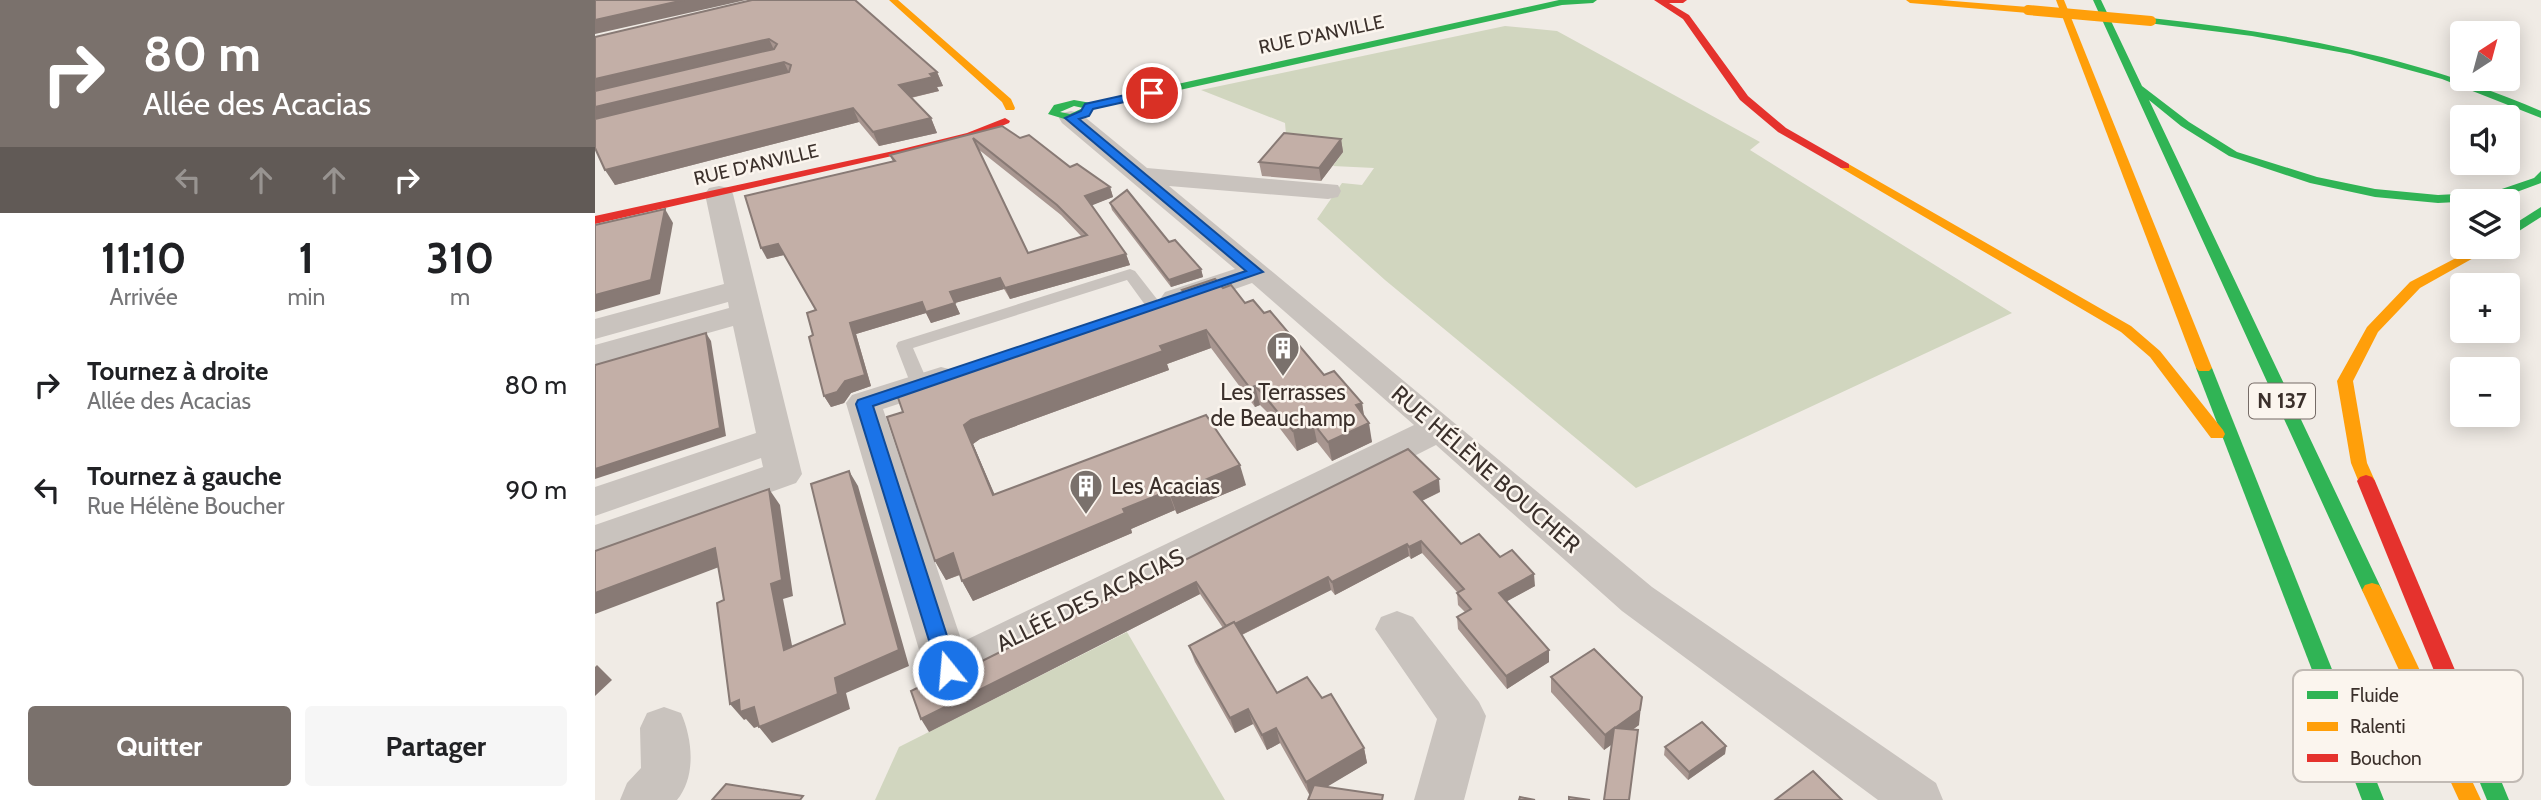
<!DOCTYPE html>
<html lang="fr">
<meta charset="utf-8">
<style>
body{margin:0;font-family:Cabin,sans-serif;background:#f6f6f6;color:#202124;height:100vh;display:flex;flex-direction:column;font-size:26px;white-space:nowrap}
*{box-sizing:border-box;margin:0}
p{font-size:23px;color:#757577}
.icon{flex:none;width:38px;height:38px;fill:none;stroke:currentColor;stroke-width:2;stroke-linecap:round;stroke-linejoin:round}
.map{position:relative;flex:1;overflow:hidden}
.sheet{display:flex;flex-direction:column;background:#fff;width:595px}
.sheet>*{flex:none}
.top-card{background:#7a716c;color:#fff;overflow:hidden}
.needle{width:46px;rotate:36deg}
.buttons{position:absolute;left:1855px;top:21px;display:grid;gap:14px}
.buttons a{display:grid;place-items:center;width:70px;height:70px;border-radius:7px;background:#fff;box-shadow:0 4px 18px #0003;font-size:35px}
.pin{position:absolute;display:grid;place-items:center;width:60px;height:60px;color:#fff;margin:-30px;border:4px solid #fff;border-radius:50%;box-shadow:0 2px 7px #0007}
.me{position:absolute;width:77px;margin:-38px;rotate:343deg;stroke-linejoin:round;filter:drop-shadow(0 0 5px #0008)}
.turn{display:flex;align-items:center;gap:24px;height:147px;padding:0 28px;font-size:32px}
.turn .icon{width:91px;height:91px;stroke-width:2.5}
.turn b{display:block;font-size:49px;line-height:60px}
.lanes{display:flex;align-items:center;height:66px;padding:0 28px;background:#0003;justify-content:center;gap:35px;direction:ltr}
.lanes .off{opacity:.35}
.eta{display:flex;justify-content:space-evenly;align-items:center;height:119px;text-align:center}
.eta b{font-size:42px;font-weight:800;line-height:49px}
.cta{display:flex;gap:14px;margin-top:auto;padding:14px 28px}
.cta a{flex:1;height:80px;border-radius:7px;background:#7a716c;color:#fff;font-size:28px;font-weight:800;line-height:80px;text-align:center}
.cta a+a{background:#f6f6f6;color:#202124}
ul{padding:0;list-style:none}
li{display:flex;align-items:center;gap:21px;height:105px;padding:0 28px}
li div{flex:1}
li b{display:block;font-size:26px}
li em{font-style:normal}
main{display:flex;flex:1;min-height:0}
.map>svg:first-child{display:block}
.green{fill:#d1d6bf}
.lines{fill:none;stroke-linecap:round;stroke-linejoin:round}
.lane{fill:#c9c3be;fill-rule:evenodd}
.street{fill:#c9c3be;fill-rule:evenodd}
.fast{fill:#30b455;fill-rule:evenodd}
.slow{fill:#ff9f0a;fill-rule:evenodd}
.jam{fill:#e5322d;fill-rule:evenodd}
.slow-bridge{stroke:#ff9f0a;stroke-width:10}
.wall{fill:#a89690;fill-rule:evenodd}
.shaded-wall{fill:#887a75}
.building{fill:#c3afa7;stroke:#887a75;stroke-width:2;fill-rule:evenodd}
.route{fill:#1a73e8;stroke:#114b97;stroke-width:2}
.labels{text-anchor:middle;stroke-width:5;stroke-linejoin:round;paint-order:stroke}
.far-street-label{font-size:19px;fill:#3b302b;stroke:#fbf5ee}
.shield{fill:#fbf5ee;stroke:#756b66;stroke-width:2}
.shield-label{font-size:21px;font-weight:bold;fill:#3b302b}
.poi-label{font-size:23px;fill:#3b302b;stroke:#fbf5ee}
.street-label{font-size:23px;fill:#3b302b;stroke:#fbf5ee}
.key{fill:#fbf5ee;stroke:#c1bab4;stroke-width:2}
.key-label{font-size:19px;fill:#3b302b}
</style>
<main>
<section class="sheet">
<div class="top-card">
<div class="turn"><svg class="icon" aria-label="right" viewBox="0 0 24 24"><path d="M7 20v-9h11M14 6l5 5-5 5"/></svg><div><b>80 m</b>Allée des Acacias</div></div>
<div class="lanes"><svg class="icon off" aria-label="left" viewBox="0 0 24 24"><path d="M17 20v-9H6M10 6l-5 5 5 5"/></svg><svg class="icon off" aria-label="ahead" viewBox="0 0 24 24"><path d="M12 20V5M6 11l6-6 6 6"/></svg><svg class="icon off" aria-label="ahead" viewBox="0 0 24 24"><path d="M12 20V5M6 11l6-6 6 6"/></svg><svg class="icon" aria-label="right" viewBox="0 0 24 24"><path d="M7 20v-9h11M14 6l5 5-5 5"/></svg></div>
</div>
<div class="eta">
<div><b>11:10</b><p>Arrivée</p></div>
<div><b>1</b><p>min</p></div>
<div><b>310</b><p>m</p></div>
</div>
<ul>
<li><svg class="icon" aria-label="right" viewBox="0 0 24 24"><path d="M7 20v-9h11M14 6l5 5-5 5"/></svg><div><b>Tournez à droite</b><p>Allée des Acacias</p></div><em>80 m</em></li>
<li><svg class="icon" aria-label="left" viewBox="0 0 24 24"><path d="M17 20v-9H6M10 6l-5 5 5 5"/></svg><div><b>Tournez à gauche</b><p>Rue Hélène Boucher</p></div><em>90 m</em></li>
</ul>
<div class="cta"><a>Quitter</a><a>Partager</a></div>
</section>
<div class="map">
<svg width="1946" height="800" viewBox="0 0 1946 800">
<rect width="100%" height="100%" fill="#f0ebe5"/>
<g class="green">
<polygon points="910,26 962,31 1165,142 1155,150 1417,313 1041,488 790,280 722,219 747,183 767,185 779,168 738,166 748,152 692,146 690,123 606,90"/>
<polygon points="532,632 630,800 280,800 304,747"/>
</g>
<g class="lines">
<polygon class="lane" points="535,269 540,271 565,303 567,306 565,309 553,309 532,280 318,348 334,385 325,390 316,385 301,346 303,342"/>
<g class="street">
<polygon points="476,111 485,113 552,168 743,185 746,191 743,197 733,199 574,186 1057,587 1341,783 1348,800 1283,800 1027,611 841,445 369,683 353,689 337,683 330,670 251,403 257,395 346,367 358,370 363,378 358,386 288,409 367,642 819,425 657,283 592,306 581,308 570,306 565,299 570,292 640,269 467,123 464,118 467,113"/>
<polygon points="124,186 134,188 138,194 207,474 201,483 0,556 0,525 168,467 166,458 0,516 0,487 161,433 138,326 0,365 0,345 134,308 133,302 0,339 0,319 129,284 110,194 114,188"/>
<polygon points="802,611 818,617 884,702 891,716 869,800 819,800 842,719 780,629 786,617"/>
<path d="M69,707L86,713C98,740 101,777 82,800H25L32,783L46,768L45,728L52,713Z"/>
</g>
<g class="fast">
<path d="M964,0H1002L998,3L967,5L499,109L476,121L453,114L459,105L479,100L496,103ZM479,106L488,108L475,114L465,112Z"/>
<polygon points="1498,0 1506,0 1547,86 1594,122 1642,152 1722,177 1780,189 1843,195 1898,192 1939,178 1946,171 1946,183 1900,200 1843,203 1780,197 1715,183 1634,156 1586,126 1554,100 1787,590 1784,595 1777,597 1770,595 1767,590"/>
<path d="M1556,18C1693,33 1819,56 1946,111V118L1847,79L1755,54L1657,36L1553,23V19Z"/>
<polygon points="1946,207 1946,217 1913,238 1913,228"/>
<polygon points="1609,363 1617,368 1789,800 1767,800 1601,368"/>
<polygon points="1868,706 1876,708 1914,800 1892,800 1857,715 1860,708"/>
</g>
<g class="slow">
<polygon points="294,0 303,0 416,99 420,108 419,110 411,110 407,102"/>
<polygon points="1311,0 1346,0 1433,7 1437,10 1433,13 1315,3"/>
<polygon points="1461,0 1469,0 1617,368 1614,371 1604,371 1601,368"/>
<polygon points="1250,162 1536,326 1565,351 1628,430 1630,434 1628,438 1616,438 1555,357 1526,332 1246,168 1244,166"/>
<polygon points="1882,247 1898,247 1825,288 1783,332 1758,381 1772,463 1780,481 1777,485 1765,485 1756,463 1742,381 1772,327 1815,282"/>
<polygon points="1777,583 1784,585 1787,590 1886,800 1864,800 1767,590 1770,585"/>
</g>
<g class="jam">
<polygon points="1059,0 1092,0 1088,3 1074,3 1094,15 1153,96 1191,128 1254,164 1254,168 1246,168 1183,132 1145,100 1088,19"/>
<polygon points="410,118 415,121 414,123 380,137 0,224 0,216 303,150 372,133"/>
<polygon points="1771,475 1777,477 1780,481 1879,715 1876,722 1868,724 1860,722 1857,715 1762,481 1765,477"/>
</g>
<polyline class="slow-bridge" points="1433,10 1556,21"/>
</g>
<g class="wall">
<polygon points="157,0 342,72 348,86 342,87 344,91 316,98 336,118 342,133 284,146 264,122 20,185 2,153"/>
<path d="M407,126L425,138L475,167L515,187L518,197L496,205L531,254L535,265L415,299L409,289L360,303L365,314L336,323L331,313L261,334L276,386L256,393L249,403L236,407L229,396L218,335L221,310L189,255L172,259L298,162L295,155ZM383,149L466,215L487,237L433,253Z"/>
<polygon points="746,139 748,152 726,181 667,176 664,162"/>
<polygon points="515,203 574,242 606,269 608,277 576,287 517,210"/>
<polygon points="628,288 650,303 669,313 729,375 767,403 769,417 777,442 737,461 722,442 702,451 673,413 665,405 660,407 616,348 572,364 574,370 385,439 378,444 399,494 651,485 582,514 580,510 536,529 537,533 378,601 367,581 365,575 351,580 340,561 308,412 589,296 587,290"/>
<polygon points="845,492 827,501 866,544 905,557 940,586 912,601 954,662 912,689 863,629 862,617 870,612 863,605 862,592 827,553 816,559 814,556 740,595 736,590 647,635 682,693 727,698 769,748 772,763 715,796 685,743 672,750 658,724 640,733 600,662 594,646 628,628 605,594 334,732 363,673"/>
<polygon points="956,677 1044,725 1037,730 1043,730 1042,745 1017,744 1009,750 956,692"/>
<polygon points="1131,746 1130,754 1093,780 1069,755 1070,747"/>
</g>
<g class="shaded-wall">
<polygon points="89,0 151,0 0,34 0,20"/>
<polygon points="174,39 180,52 0,94 0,79"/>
<polygon points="189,62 195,75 0,123 0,107"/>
<polygon points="342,72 348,86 342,87 344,91 310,99 304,85"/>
<polygon points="258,108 264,122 20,185 10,170"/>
<polygon points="336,118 342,133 284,146 278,132"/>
<polygon points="746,139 748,152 726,181 724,168"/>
<polygon points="515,187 518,197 493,207 490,196"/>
<polygon points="70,209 78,223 65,294 0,312 0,295"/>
<polygon points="183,244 189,255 172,259 166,248"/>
<polygon points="531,254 535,265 415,299 410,288"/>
<polygon points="606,269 608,277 576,287 574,280"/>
<polygon points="405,278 409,289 360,303 355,292"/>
<polygon points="327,302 360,303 365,314 336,323 331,313 261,334 276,386 256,393 249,403 236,407 229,396 255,323"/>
<polygon points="611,330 616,348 572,364 574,370 385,439 378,444 408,514 398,495 369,425 376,420 565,346"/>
<polygon points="111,333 116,341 131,436 0,479 0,469"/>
<polygon points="660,386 665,405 660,407 655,388"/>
<polygon points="767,403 770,422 761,405"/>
<polygon points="718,423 722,442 702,451 698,431"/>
<polygon points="774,423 777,442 737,461 733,442"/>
<polygon points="645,465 651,485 582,514 575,495"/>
<polygon points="254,471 263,486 314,666 251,693 255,709 177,743 164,727 240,678 304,650"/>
<polygon points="844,479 845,492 820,504 819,492"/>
<polygon points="174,489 185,505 198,596 188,599 201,666 189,650 176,584"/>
<polygon points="573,491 580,510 536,529 537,533 378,601 367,581 528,509"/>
<polygon points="826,541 827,553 816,559 814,547"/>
<polygon points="812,544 814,556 740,595 737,582"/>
<polygon points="120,548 132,564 0,614 0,593"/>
<polygon points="358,553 369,573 351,580 340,561"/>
<polygon points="939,574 940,586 905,605 904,593"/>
<polygon points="733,577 736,590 636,640 632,627"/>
<polygon points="601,582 605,594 334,732 326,719"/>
<polygon points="954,650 954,662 912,689 911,676"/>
<polygon points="2,665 17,680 0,696 0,667"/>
<polygon points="1047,697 1044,725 1019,743 1020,728"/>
<polygon points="144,700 159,707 172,723 159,728 151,719 149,720 135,704"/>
<polygon points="653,709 658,724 640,733 635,718"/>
<polygon points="681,728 685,743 672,750 667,735"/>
<polygon points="1019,728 1019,743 1009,750 1010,735"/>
<polygon points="1131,746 1130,754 1093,780 1094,772"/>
<polygon points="769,748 772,763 715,797 711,782"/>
</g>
<g class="building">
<polygon points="0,0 89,0 0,20"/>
<polygon points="157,0 260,0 342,72 335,74 338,77 304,85 336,118 278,132 258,108 10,170 0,148 0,119 194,72 196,65 189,62 0,107 0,91 179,49 182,44 174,39 0,79 0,37"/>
<path d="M407,126L425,138L434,135L475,167L482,164L515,187L490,196L531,254L410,288L405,278L355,292L360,303L331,312L327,302L255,323L270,375L250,381L242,392L229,396L214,337L218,335L212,313L221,310L183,244L166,248L150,196L300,161L295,155ZM378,138L462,205L492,235L433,253Z"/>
<polygon points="689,133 746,139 724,168 664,162"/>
<polygon points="532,190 574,242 580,240 606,269 574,280 515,203"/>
<polygon points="70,209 56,280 0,295 0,225"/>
<polygon points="620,279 628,288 636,285 650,303 658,300 669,313 675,311 729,375 739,371 767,403 761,405 774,423 733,442 718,423 698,431 668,394 660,386 655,388 611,330 565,346 568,351 376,420 369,425 398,495 611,415 645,465 575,495 573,491 528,509 530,513 367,581 358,553 340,561 292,417 308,412 301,392 592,295 587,290"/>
<polygon points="111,333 125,428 0,469 0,365"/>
<polygon points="813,449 844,479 819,492 866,544 884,534 905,557 917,550 939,574 904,593 954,650 911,676 862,617 876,609 862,593 869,589 826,541 814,547 812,544 737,582 733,577 640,624 639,622 631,626 601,582 326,719 316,691 342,678 363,673"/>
<polygon points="254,471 304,650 240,678 243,694 164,727 159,707 145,712 144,700 135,704 122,603 129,600 120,548 0,593 0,551 174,489 187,580 176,584 189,650 250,624 216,484"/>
<polygon points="639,622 682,693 712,677 727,698 736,694 769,748 711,782 681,728 667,735 653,709 635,718 594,646"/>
<polygon points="999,649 1047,697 1045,710 1020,728 1043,730 1034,800 1009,800 1019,728 1010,735 956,677"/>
<polygon points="1107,722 1131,746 1094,772 1070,747"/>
<polygon points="1218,771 1247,800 1180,800"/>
<polygon points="131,784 208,796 205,800 117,800"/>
<polygon points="719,785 788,795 787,800 713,800"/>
<polygon points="925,797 940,800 924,800"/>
<polygon points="974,797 995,800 974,800"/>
</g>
<polygon class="route" points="557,89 561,90 561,95 498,109 494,116 484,119 668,272 278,406 363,670 360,676 353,678 345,676 261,404 263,400 651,271 470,118 486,111 490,104"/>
<defs>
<symbol id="building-pin" viewBox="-11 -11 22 30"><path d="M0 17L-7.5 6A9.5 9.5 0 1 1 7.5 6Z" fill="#7a716c" stroke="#fbf5ee"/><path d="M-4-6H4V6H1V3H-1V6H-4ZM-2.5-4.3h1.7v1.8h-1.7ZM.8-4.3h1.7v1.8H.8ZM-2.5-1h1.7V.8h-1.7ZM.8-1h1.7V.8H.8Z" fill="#fff"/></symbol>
</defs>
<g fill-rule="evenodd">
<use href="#building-pin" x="669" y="329" width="38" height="52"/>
<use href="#building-pin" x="472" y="467" width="38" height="52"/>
</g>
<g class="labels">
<g class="far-street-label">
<text transform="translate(726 34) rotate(-12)" y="7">RUE D'ANVILLE</text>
<text transform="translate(161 164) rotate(-13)" y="7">RUE D'ANVILLE</text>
</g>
<rect class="shield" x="1654" y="383.5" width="66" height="35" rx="5"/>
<g class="shield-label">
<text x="1687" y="408">N 137</text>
</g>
<g class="poi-label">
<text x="688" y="400">Les Terrasses<tspan x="688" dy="26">de Beauchamp</tspan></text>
<text x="516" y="494" text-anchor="start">Les Acacias</text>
</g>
<g class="street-label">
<text transform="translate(891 469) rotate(41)" y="8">RUE HÉLÈNE BOUCHER</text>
<text transform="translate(495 600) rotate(-26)" y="8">ALLÉE DES ACACIAS</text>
</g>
</g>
<rect x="1698" y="670" width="230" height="112" rx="10" class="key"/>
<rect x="1712" y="691" width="31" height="8" fill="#30b455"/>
<rect x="1712" y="722" width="31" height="9" fill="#ff9f0a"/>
<rect x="1712" y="754" width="31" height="8" fill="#e5322d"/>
<g class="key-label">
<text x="1755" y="702">Fluide</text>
<text x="1755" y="733">Ralenti</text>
<text x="1755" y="765">Bouchon</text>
</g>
</svg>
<div class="buttons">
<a><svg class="needle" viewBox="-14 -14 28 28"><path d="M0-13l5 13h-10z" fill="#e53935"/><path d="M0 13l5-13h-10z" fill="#757577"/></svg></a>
<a><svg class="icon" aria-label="sound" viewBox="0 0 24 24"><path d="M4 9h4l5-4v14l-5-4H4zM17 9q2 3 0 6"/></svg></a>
<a><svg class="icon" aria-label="layers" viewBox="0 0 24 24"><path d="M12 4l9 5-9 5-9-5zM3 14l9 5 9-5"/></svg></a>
<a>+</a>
<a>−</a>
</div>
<div class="pin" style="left:557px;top:93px;background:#d93025"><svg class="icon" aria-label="arrive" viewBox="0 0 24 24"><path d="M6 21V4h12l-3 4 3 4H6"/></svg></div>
<svg class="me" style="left:353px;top:670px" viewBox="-20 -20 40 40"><circle r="17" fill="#1a73e8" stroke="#fff" stroke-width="3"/><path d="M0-11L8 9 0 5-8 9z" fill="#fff"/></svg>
</div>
</main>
